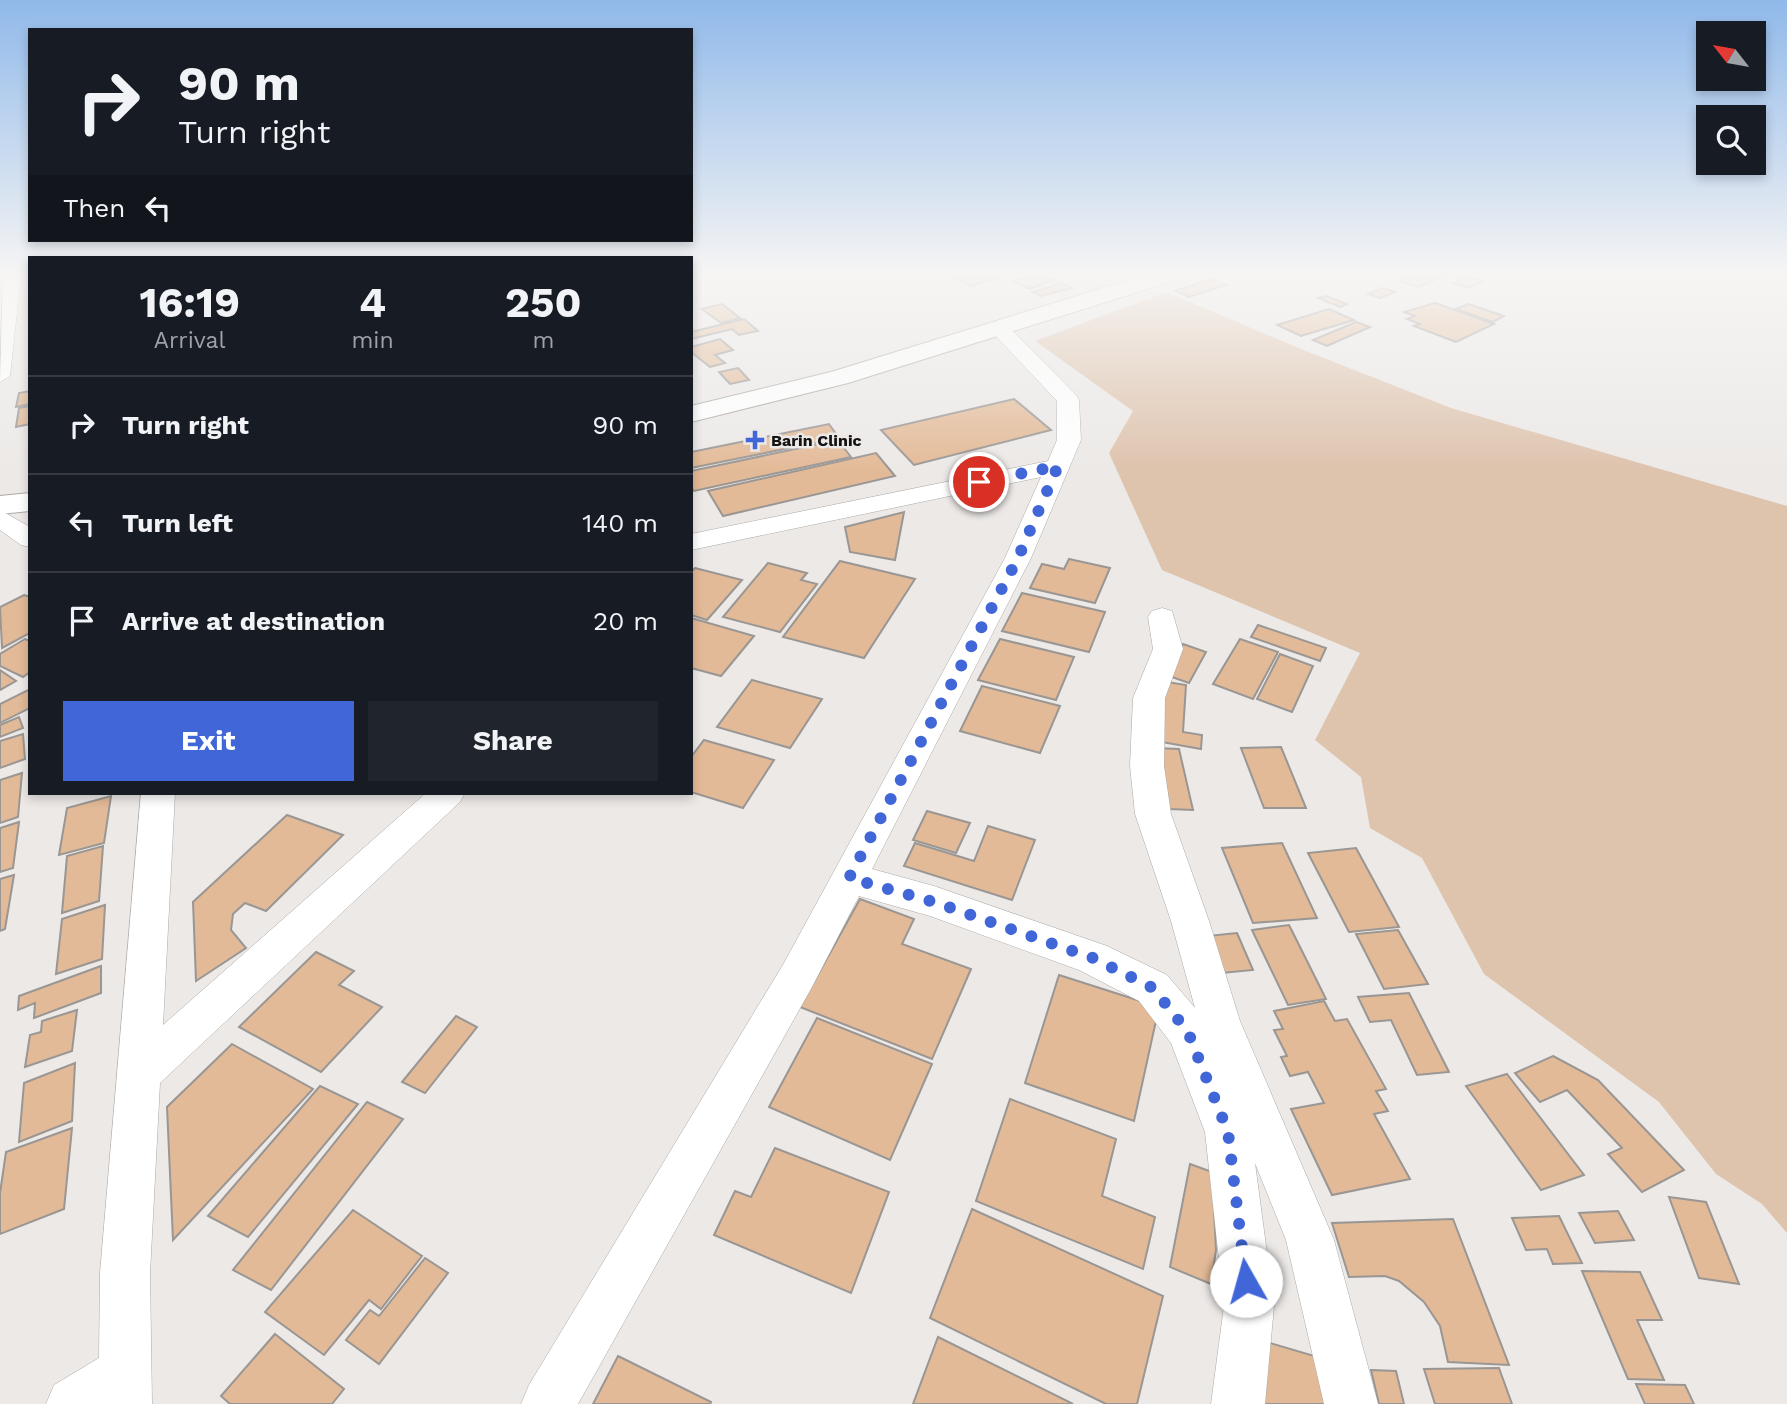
<!DOCTYPE html>
<style>
body{margin:0;font-family:"Work Sans",sans-serif;background:#20242c;color:#f1f3f6;height:100vh;display:flex;flex-direction:column;font-size:26px;white-space:nowrap}
*{box-sizing:border-box;margin:0}
p{font-size:23px;color:#9ea1a6}
.icon{flex:none;width:38px;height:38px;fill:none;stroke:currentColor;stroke-width:2;stroke-linecap:round;stroke-linejoin:round}
.map{position:relative;flex:1;overflow:hidden}
.details{position:absolute;left:28px;top:256px;width:665px;height:539px;display:flex;flex-direction:column;background:#171b24;border-radius:0px;box-shadow:0 4px 10px #0003}
.details>*{flex:none}
.banner{position:absolute;left:28px;top:28px;width:665px;height:214px;border-radius:0px;box-shadow:0 4px 10px #0003;background:#171b24;color:#f1f3f6;overflow:hidden}
.needle{width:46px;rotate:301deg}
.buttons{position:absolute;left:1696px;top:21px;display:grid;gap:14px}
.buttons a{display:grid;place-items:center;width:70px;height:70px;border-radius:0px;background:#171b24;box-shadow:0 4px 10px #0003;font-size:35px}
.pin{position:absolute;display:grid;place-items:center;width:60px;height:60px;color:#fff;margin:-30px;border:4px solid #fff;border-radius:50%;box-shadow:0 2px 7px #0007}
.me{position:absolute;width:77px;margin:-38px;rotate:353deg;stroke-linejoin:round;filter:drop-shadow(0 0 5px #0008)}
.turn{display:flex;align-items:center;gap:24px;height:147px;padding:0 35px;font-size:32px}
.turn .icon{width:91px;height:91px;stroke-width:2.5}
.turn b{display:block;font-size:49px;line-height:60px}
.then{display:flex;align-items:center;height:66px;padding:0 35px;background:#0003;gap:14px;font-size:26px}
.eta{display:flex;justify-content:space-evenly;align-items:center;height:119px;text-align:center}
.eta b{font-size:42px;font-weight:700;line-height:49px}
.button{display:flex;gap:14px;margin-top:auto;padding:14px 35px}
.button a{flex:1;height:80px;border-radius:0px;background:#4166d8;color:#fff;font-size:28px;font-weight:700;line-height:80px;text-align:center}
.button a+a{background:#20242c;color:#f1f3f6}
ul{padding:0;list-style:none}
li{display:flex;align-items:center;gap:21px;height:98px;padding:0 35px;border-top:2px solid #363941}
li div{flex:1}
li b{display:block;font-size:26px}
li em{font-style:normal}
.map>svg:first-child{display:block}
.green{fill:#dec3ad}
.building{fill:#e3ba97;stroke:#999694;stroke-width:2}
.lines{fill:none;stroke-linecap:round;stroke-linejoin:round}
.minor-casing{stroke:#acaaa7;stroke-width:1}
.primary-casing{stroke:#acaaa7;stroke-width:2}
.minor{fill:#fff;fill-rule:evenodd}
.primary{fill:#fff;fill-rule:evenodd}
.route{stroke:#4166d8;stroke-width:12;stroke-dasharray:0 21.6}
.poi-dot{fill:#4166d8;stroke:#ece9e7;stroke-width:2.5}
.labels{text-anchor:middle;stroke-width:5;stroke-linejoin:round;paint-order:stroke}
.far-poi-label{font-size:16px;font-weight:bold;fill:#141312;stroke:#ece9e7;text-anchor:start}
</style>
<div class="map">
<svg width="1787" height="1404" viewBox="0 0 1787 1404">
<rect width="100%" height="100%" fill="#ece9e7"/>
<polygon class="green" points="1166,292 1306,351 1451,408 1787,506 1787,1233 1762,1204 1716,1174 1659,1102 1484,974 1422,858 1370,828 1361,777 1315,740 1360,653 1162,570 1109,453 1133,411 1035,341"/>
<g class="building">
<polygon points="990,275 997,278 971,286 950,276"/>
<polygon points="1032,275 1043,275 1055,280 1029,289 1013,281"/>
<polygon points="1407,275 1440,275 1444,276 1419,287 1397,280"/>
<polygon points="1468,276 1483,281 1468,288 1453,283"/>
<polygon points="1212,279 1226,285 1189,297 1175,291"/>
<polygon points="1062,283 1072,288 1041,296 1032,292"/>
<polygon points="1382,288 1395,292 1380,298 1368,294"/>
<polygon points="1326,296 1347,304 1340,307 1318,298"/>
<polygon points="1435,303 1494,324 1456,342 1414,326 1420,324 1407,319 1415,316 1404,312"/>
<polygon points="722,304 740,318 721,323 702,309"/>
<polygon points="1468,304 1504,316 1493,322 1456,309"/>
<polygon points="1329,309 1354,320 1301,336 1277,325"/>
<polygon points="744,319 758,331 739,335 732,329 691,339 691,332"/>
<polygon points="1356,322 1370,327 1327,346 1313,340"/>
<polygon points="720,339 733,350 715,355 725,363 710,367 691,352 691,347"/>
<polygon points="738,368 749,380 730,384 719,372"/>
<polygon points="30,391 30,404 16,407 19,393"/>
<polygon points="1014,399 1051,430 914,465 881,430"/>
<polygon points="30,406 30,424 16,427 19,408"/>
<polygon points="829,424 839,438 691,468 691,452"/>
<polygon points="838,440 851,457 694,491 691,487 691,471"/>
<polygon points="876,453 895,476 723,516 708,491"/>
<polygon points="904,512 895,560 850,552 845,527"/>
<polygon points="1069,559 1110,568 1095,603 1030,588 1042,564 1064,569"/>
<polygon points="840,561 915,579 864,658 783,637"/>
<polygon points="768,563 807,573 801,580 817,584 780,632 723,617"/>
<polygon points="695,568 742,580 707,620 691,615 691,572"/>
<polygon points="1022,593 1105,612 1089,652 1002,631"/>
<polygon points="24,595 30,597 30,633 2,648 0,607"/>
<polygon points="691,618 754,636 721,676 691,668"/>
<polygon points="1258,625 1326,648 1320,661 1251,637"/>
<polygon points="25,639 30,641 30,672 23,677 0,666 0,654"/>
<polygon points="1000,639 1074,657 1056,700 978,680"/>
<polygon points="1240,639 1278,652 1253,699 1213,684"/>
<polygon points="1183,644 1206,652 1189,683 1166,675"/>
<polygon points="1280,654 1313,666 1292,712 1257,699"/>
<polygon points="0,670 16,681 0,690"/>
<polygon points="752,680 822,699 790,748 717,727"/>
<polygon points="1161,681 1186,685 1183,732 1202,735 1201,749 1156,741"/>
<polygon points="982,686 1060,706 1040,753 960,731"/>
<polygon points="30,689 30,708 0,723 0,704"/>
<polygon points="19,717 23,728 0,737 0,725"/>
<polygon points="23,734 25,759 0,768 0,741"/>
<polygon points="704,740 774,760 743,808 691,792 691,757"/>
<polygon points="1281,747 1306,808 1264,808 1241,748"/>
<polygon points="1157,748 1179,749 1193,810 1169,809"/>
<polygon points="22,773 18,817 0,823 0,780"/>
<polygon points="111,796 104,843 59,855 67,808"/>
<polygon points="927,811 970,823 956,853 913,840"/>
<polygon points="287,815 343,835 266,911 245,903 233,914 231,930 246,948 196,981 193,902"/>
<polygon points="19,822 13,868 0,872 0,828"/>
<polygon points="988,826 1035,840 1012,900 904,866 915,843 974,861"/>
<polygon points="1282,843 1317,918 1253,923 1222,848"/>
<polygon points="103,846 99,901 62,913 67,856"/>
<polygon points="1356,848 1399,927 1349,932 1308,853"/>
<polygon points="14,875 5,929 0,931 0,879"/>
<polygon points="860,899 914,919 902,944 971,969 932,1059 800,1007"/>
<polygon points="105,905 102,959 56,974 62,919"/>
<polygon points="1289,925 1326,999 1288,1005 1252,930"/>
<polygon points="1398,930 1428,984 1384,989 1356,934"/>
<polygon points="1237,933 1253,970 1222,973 1207,936"/>
<polygon points="316,952 354,971 339,985 382,1007 321,1072 239,1027"/>
<polygon points="101,966 101,993 34,1018 35,1003 18,1010 19,996"/>
<polygon points="1059,975 1159,1007 1134,1121 1025,1083"/>
<polygon points="1409,993 1449,1072 1417,1075 1391,1020 1370,1022 1358,997"/>
<polygon points="1324,1001 1335,1021 1347,1019 1386,1089 1376,1091 1388,1111 1374,1114 1410,1179 1332,1195 1291,1109 1324,1103 1308,1072 1290,1076 1281,1057 1287,1056 1274,1030 1283,1029 1274,1011"/>
<polygon points="77,1010 72,1051 25,1067 30,1035 41,1032 42,1021"/>
<polygon points="456,1016 477,1027 425,1093 402,1082"/>
<polygon points="817,1018 932,1064 890,1160 769,1107"/>
<polygon points="232,1044 313,1089 173,1240 167,1107"/>
<polygon points="1553,1056 1598,1080 1684,1170 1642,1192 1608,1154 1622,1148 1567,1090 1540,1102 1515,1073"/>
<polygon points="75,1063 72,1121 19,1142 24,1083"/>
<polygon points="1507,1074 1584,1175 1541,1190 1466,1086"/>
<polygon points="320,1086 358,1104 248,1237 208,1216"/>
<polygon points="1010,1099 1116,1139 1102,1196 1155,1217 1143,1269 976,1201"/>
<polygon points="367,1102 403,1119 271,1290 233,1270"/>
<polygon points="72,1128 64,1209 0,1234 0,1193 6,1152"/>
<polygon points="775,1148 889,1192 851,1293 714,1235 735,1191 751,1197"/>
<polygon points="1190,1164 1212,1172 1216,1250 1211,1284 1170,1267"/>
<polygon points="1669,1197 1706,1202 1739,1284 1699,1278"/>
<polygon points="972,1209 1163,1296 1137,1404 1106,1404 930,1318"/>
<polygon points="353,1210 422,1256 381,1309 369,1300 324,1355 265,1312"/>
<polygon points="1618,1211 1634,1240 1595,1243 1579,1213"/>
<polygon points="1559,1216 1582,1263 1553,1264 1547,1249 1526,1250 1512,1218"/>
<polygon points="1453,1219 1509,1365 1448,1362 1440,1326 1424,1302 1399,1281 1385,1276 1349,1277 1332,1223"/>
<polygon points="425,1258 448,1273 379,1364 346,1340 370,1310 379,1316"/>
<polygon points="1582,1271 1640,1272 1662,1320 1637,1320 1664,1380 1628,1379"/>
<polygon points="275,1334 344,1389 332,1404 230,1404 221,1396"/>
<polygon points="938,1337 1073,1404 913,1404"/>
<polygon points="1260,1340 1321,1358 1334,1404 1259,1404"/>
<polygon points="618,1356 711,1402 710,1404 593,1404"/>
<polygon points="1499,1368 1512,1404 1435,1404 1424,1369"/>
<polygon points="1371,1370 1396,1371 1404,1404 1379,1404"/>
<polygon points="1636,1384 1685,1385 1694,1404 1645,1404"/>
</g>
<g class="lines">
<defs>
<g id="minor">
<polygon points="3,275 21,275 10,376 0,382"/>
<polygon points="999,322 1006,324 1076,395 1079,400 1081,440 1031,558 872,869 934,886 1107,946 1167,975 1195,1008 1171,921 1135,814 1130,766 1133,698 1153,649 1148,617 1152,611 1162,608 1172,611 1183,649 1165,698 1164,766 1171,814 1209,921 1240,1021 1334,1240 1378,1404 1324,1404 1286,1240 1255,1163 1274,1306 1265,1404 1211,1404 1224,1306 1205,1132 1171,1043 1139,1001 1079,970 930,916 859,896 812,987 578,1404 521,1404 529,1385 784,963 1005,558 1041,477 691,550 691,534 1048,461 1057,440 1057,401 992,332 989,328 992,324"/>
<polygon points="0,510 30,527 30,547 21,545 0,530"/>
<polygon points="141,793 175,793 163,1025 426,793 465,793 460,802 160,1083 150,1273 152,1404 46,1404 54,1385 99,1358 100,1273"/>
</g>
<g id="primary">
<polygon points="1145,275 1179,275 1176,280 848,383 691,422 691,406 831,372"/>
<polygon points="30,493 30,511 0,514 0,496"/>
</g>
</defs>
<use href="#minor" class="minor-casing"/>
<use href="#primary" class="primary-casing"/>
<use href="#minor" class="minor"/>
<use href="#primary" class="primary"/>
</g>
<linearGradient id="sky" x2="0" y2="1"><stop stop-color="#90b9ea"/><stop offset="0.58" stop-color="#f6f5f4"/><stop offset="1" stop-color="#f6f5f4" stop-opacity="0"/></linearGradient>
<rect width="1787" height="472" fill="url(#sky)"/>
<g class="lines">
<polyline class="route" points="979,482 1058,466 1018,558 849,878 934,902 1093,958 1153,988 1188,1032 1228,1132 1246,1281"/>
</g>
<path class="poi-dot" d="M751.5 429.5h7v7h7v7h-7v7h-7v-7h-7v-7h7z"/>
<g class="labels">
<g class="far-poi-label">
<text x="771" y="446">Barin Clinic</text>
</g>
</g>
</svg>
<div class="buttons">
<a><svg class="needle" viewBox="-14 -14 28 28"><path d="M0-13l5 13h-10z" fill="#e53935"/><path d="M0 13l5-13h-10z" fill="#9ea1a6"/></svg></a>
<a><svg class="icon" aria-label="search" viewBox="0 0 24 24"><circle cx="10" cy="10" r="6"/><path d="M15 15l6 6"/></svg></a>
</div>
<div class="pin" style="left:979px;top:482px;background:#d93025"><svg class="icon" aria-label="arrive" viewBox="0 0 24 24"><path d="M6 21V4h12l-3 4 3 4H6"/></svg></div>
<svg class="me" style="left:1246px;top:1281px" viewBox="-20 -20 40 40"><circle r="19" fill="#fff"/><path d="M0-13L10 11 0 6-10 11z" fill="#4166d8"/></svg>
<div class="banner">
<div class="turn"><svg class="icon" aria-label="right" viewBox="0 0 24 24"><path d="M7 20v-9h11M14 6l5 5-5 5"/></svg><div><b>90 m</b>Turn right</div></div>
<div class="then">Then<svg class="icon" aria-label="left" viewBox="0 0 24 24"><path d="M17 20v-9H6M10 6l-5 5 5 5"/></svg></div>
</div>
<section class="details">
<div class="eta">
<div><b>16:19</b><p>Arrival</p></div>
<div><b>4</b><p>min</p></div>
<div><b>250</b><p>m</p></div>
</div>
<ul>
<li><svg class="icon" aria-label="right" viewBox="0 0 24 24"><path d="M7 20v-9h11M14 6l5 5-5 5"/></svg><div><b>Turn right</b></div><em>90 m</em></li>
<li><svg class="icon" aria-label="left" viewBox="0 0 24 24"><path d="M17 20v-9H6M10 6l-5 5 5 5"/></svg><div><b>Turn left</b></div><em>140 m</em></li>
<li><svg class="icon" aria-label="arrive" viewBox="0 0 24 24"><path d="M6 21V4h12l-3 4 3 4H6"/></svg><div><b>Arrive at destination</b></div><em>20 m</em></li>
</ul>
<div class="button"><a>Exit</a><a>Share</a></div>
</section>
</div>
